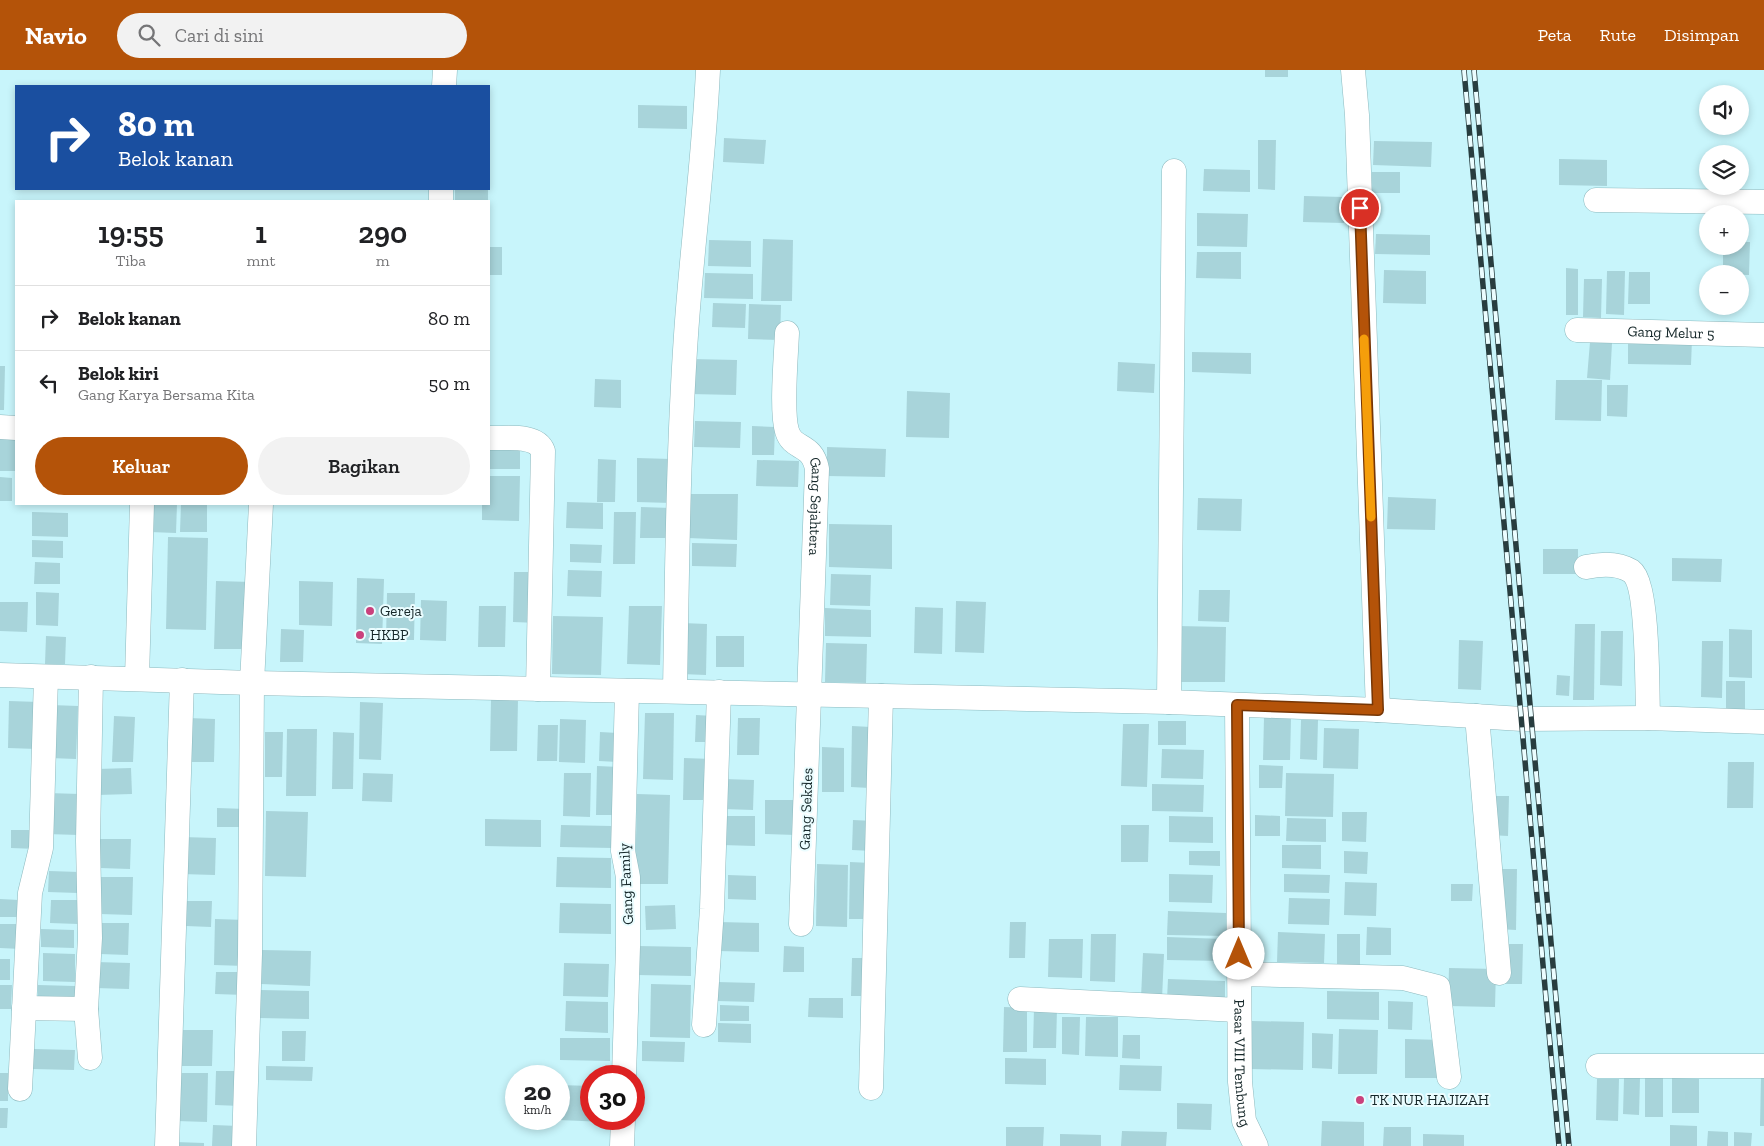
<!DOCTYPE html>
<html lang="id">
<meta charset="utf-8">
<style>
body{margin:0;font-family:"Zilla Slab",serif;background:#f2f2f2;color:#202124;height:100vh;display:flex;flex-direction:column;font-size:19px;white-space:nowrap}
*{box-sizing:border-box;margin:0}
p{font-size:16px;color:#757577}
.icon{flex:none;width:28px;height:28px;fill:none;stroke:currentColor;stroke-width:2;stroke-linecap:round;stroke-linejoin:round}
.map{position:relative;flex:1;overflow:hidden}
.drawer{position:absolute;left:15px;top:130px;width:475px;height:305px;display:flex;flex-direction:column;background:#fff;border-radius:0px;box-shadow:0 2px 8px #0003}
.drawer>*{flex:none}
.guide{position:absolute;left:15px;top:15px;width:475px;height:105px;border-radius:0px;box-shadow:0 2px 8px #0003;background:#1a4fa0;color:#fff;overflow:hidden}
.tools{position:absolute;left:1699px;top:15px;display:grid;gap:10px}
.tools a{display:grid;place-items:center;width:50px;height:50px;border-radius:50%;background:#fff;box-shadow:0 2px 8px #0003;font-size:25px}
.speed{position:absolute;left:505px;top:995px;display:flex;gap:10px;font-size:25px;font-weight:700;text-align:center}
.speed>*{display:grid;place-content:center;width:65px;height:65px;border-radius:50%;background:#fff;box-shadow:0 2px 8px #0003;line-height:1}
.speed small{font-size:12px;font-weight:400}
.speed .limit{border:8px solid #d22;background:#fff;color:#111}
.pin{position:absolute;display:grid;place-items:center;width:42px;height:42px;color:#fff;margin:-21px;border:2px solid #fff;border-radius:50%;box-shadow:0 1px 5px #0007}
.me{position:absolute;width:55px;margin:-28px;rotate:0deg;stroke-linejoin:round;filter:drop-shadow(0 0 4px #0008)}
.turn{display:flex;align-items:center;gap:18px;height:105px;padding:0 20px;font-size:22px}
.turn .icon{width:65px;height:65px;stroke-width:2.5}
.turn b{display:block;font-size:35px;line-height:42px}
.eta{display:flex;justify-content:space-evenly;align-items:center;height:85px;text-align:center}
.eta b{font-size:30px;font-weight:600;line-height:35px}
.action{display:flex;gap:10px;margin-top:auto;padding:10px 20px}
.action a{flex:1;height:58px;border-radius:30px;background:#b45309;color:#fff;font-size:20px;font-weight:600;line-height:58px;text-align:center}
.action a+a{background:#f2f2f2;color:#202124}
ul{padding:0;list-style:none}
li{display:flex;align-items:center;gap:15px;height:65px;padding:0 20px;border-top:1px solid #e0e0e0}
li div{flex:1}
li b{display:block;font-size:19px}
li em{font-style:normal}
header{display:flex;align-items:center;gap:30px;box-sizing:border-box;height:70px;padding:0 25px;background:#b45309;color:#fff}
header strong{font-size:24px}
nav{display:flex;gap:28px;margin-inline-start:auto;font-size:18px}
.search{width:350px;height:45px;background:#f2f2f2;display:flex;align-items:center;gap:12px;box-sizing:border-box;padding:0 18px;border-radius:28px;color:#757577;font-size:19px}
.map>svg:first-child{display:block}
.building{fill:#a8d4da}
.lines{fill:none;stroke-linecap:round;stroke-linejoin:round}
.minor-casing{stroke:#8db9be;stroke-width:25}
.minor{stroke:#fff;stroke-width:24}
.rail-casing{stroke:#283d3f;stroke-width:5.5}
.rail{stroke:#ebfdff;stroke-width:4;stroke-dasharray:11;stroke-linecap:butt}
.route-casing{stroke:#753606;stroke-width:12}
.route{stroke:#b45309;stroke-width:9}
.slow{stroke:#f59e0b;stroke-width:9}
.poi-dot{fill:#ca417c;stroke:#ebfdff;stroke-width:2}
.labels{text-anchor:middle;stroke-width:4;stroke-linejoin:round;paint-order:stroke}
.street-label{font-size:15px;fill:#16282a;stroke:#ebfdff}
.poi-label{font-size:15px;fill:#16282a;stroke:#ebfdff;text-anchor:start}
</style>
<header>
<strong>Navio</strong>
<div class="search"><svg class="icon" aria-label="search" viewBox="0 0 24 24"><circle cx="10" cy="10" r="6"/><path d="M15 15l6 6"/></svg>Cari di sini</div>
<nav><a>Peta</a><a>Rute</a><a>Disimpan</a></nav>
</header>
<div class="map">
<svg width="1764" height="1076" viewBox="0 0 1764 1076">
<rect width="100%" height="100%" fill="#c8f5fb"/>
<g class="building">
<rect x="1265" y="0" width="23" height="7"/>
<polygon points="638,35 687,36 687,59 638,58"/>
<polygon points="724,68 766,70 764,94 723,92"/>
<polygon points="1258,70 1276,70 1275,120 1258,119"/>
<polygon points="1374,71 1432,72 1431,97 1373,95"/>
<polygon points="1559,89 1607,90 1607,116 1559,115"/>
<polygon points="1204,99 1250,100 1250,122 1203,121"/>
<polygon points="1372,102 1400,102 1400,123 1371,123"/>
<rect x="455" y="119" width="33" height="12"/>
<polygon points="1304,126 1344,127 1344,153 1303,152"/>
<polygon points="1197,143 1248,144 1247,177 1197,176"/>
<polygon points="1376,164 1430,165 1430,185 1375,184"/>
<polygon points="763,169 793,170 792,231 761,231"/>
<polygon points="709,170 751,171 751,197 708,196"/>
<polygon points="1740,172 1750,172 1749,205 1723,204 1723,176 1740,176"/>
<rect x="489" y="177" width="13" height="28"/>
<polygon points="1197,182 1241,182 1241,209 1196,208"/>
<polygon points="1566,198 1578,199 1578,245 1566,245"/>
<polygon points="1384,200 1426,201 1426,234 1383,233"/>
<polygon points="1607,201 1625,201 1624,245 1606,244"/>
<polygon points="1629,202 1650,202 1650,234 1628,234"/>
<polygon points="705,203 753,204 753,229 704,228"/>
<polygon points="1584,209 1602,209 1601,248 1583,247"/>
<polygon points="713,233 746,234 745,258 712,257"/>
<polygon points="749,234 781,235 780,270 748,269"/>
<polygon points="1628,267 1692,269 1691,295 1628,294"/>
<polygon points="1590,272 1612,273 1610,310 1587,308"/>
<polygon points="1192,282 1251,283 1251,304 1192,302"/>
<polygon points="691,289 737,290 736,325 690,324"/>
<polygon points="1118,292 1155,294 1154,323 1117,321"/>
<polygon points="0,296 5,296 4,340 0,340"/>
<polygon points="595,309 621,310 621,338 594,337"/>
<polygon points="1556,310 1602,310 1601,351 1555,350"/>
<polygon points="1607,315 1628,315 1627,347 1607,346"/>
<polygon points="907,321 950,323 949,368 906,367"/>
<polygon points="695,351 741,352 740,378 694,377"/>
<polygon points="752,356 775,357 774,385 752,385"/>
<polygon points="0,368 16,369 16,401 0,401"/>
<polygon points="489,377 520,378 520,399 489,399"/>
<polygon points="827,377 886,379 885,407 827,406"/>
<polygon points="637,388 671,389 671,433 637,432"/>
<polygon points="598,389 616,390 615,432 597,432"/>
<polygon points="757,390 799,391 798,417 756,416"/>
<polygon points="489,406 520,406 519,451 482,450 482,434 489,434"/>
<polygon points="0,407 12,408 12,431 0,431"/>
<polygon points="689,424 738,424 737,470 688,468"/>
<polygon points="1388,427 1436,429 1435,460 1387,459"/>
<polygon points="1198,428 1242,429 1241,461 1197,460"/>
<polygon points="567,432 603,433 603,459 566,458"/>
<polygon points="151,434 177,434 176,463 150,462"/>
<polygon points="181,434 207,434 207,462 180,462"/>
<polygon points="641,437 671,438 671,468 640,468"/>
<polygon points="32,442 68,443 68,467 32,466"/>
<polygon points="614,442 636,442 635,494 613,494"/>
<polygon points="829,454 892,455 892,499 829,497"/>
<polygon points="168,467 208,468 206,560 166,559"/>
<polygon points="32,470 63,471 63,488 32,487"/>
<polygon points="692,473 737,474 736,497 692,496"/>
<polygon points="570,474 602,475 601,493 570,492"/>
<rect x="1543" y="479" width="35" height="25"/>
<polygon points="1672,488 1722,489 1721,512 1672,511"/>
<polygon points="35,492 60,493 60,514 34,514"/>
<polygon points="568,500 602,501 601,527 567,526"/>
<polygon points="514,502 540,502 539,553 513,552"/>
<polygon points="831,504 871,505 870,536 830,535"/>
<polygon points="357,508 384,509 382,574 356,573"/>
<polygon points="216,511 252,512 251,579 214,579"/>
<polygon points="299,511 333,512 332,556 299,555"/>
<polygon points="1199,520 1230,520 1229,552 1198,551"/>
<polygon points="36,522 59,523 58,556 36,555"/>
<polygon points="387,523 415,523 414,570 386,570"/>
<polygon points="421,530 447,531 446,571 420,570"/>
<polygon points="956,531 986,532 984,583 955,582"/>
<polygon points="0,532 28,532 27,562 0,561"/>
<polygon points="479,536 506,536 505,577 478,577"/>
<polygon points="629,536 662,536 660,595 627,594"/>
<polygon points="915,537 943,538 942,584 914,583"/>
<polygon points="825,538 871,540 871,567 825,566"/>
<polygon points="553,546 603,547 601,605 552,604"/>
<polygon points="682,553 707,554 706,605 681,604"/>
<polygon points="1575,554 1595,554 1594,630 1573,630"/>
<polygon points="1177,556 1226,557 1225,612 1176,612"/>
<polygon points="281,559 304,560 303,592 280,592"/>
<polygon points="1729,559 1752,560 1752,608 1729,607"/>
<polygon points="1601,561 1623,561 1622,616 1600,615"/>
<polygon points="46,566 66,567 65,594 45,594"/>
<rect x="716" y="566" width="28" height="31"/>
<polygon points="1459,570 1483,571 1481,620 1458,619"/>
<polygon points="1702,571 1723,571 1722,628 1701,627"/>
<polygon points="826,573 867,574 866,613 825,612"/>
<polygon points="1557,605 1570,606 1569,626 1556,625"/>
<rect x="1726" y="611" width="19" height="28"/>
<polygon points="491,629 518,629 517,681 490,681"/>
<polygon points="9,631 39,632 37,679 8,678"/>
<polygon points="360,632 383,633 381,690 359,689"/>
<polygon points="51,635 78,636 76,689 50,688"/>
<polygon points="645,643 674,643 673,710 643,709"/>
<polygon points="696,645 713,646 712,672 695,672"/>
<polygon points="114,646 135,647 133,692 112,692"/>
<polygon points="1264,647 1291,648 1290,690 1263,690"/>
<polygon points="188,648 215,649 214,692 187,692"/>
<polygon points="738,648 760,648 759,685 737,685"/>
<polygon points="560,649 586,650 585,693 559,692"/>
<polygon points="1301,650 1318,650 1317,690 1300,689"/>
<rect x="1158" y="651" width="28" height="24"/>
<polygon points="1123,654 1149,654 1147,717 1121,716"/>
<polygon points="538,655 558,655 557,691 537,691"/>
<polygon points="852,656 871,657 870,718 851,717"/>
<polygon points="1324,658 1359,659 1358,699 1323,698"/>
<polygon points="287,659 317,659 316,726 286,726"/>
<polygon points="265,662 283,662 282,707 265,707"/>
<polygon points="333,662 354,663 353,719 332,719"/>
<polygon points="600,662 618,663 618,692 599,691"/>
<polygon points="822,677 844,678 844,722 822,722"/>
<polygon points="1162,679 1204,680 1203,709 1161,708"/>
<polygon points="684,688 712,689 711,730 683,730"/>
<polygon points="1728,692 1754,692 1753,738 1727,738"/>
<polygon points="1259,695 1283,696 1282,718 1259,718"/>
<polygon points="597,696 619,697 618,745 596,745"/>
<polygon points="131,698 132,724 97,725 97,699"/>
<polygon points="363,703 393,704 392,732 362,731"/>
<polygon points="564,703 591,703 590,747 563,746"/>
<polygon points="1286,703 1334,704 1333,747 1285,746"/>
<polygon points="724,709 754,710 753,740 724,739"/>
<polygon points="1152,714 1204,715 1203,742 1152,741"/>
<polygon points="47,723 80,724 79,765 46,764"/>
<polygon points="637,724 670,725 668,814 635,814"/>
<polygon points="1491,726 1509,726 1508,766 1490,765"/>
<polygon points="765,730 797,730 796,765 765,764"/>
<polygon points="217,738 246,739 246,757 217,757"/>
<polygon points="266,741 308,742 306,807 265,806"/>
<polygon points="1342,742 1367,742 1366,772 1342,771"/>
<polygon points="1255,745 1280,746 1280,766 1255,766"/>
<polygon points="722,746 755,746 755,776 722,775"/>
<polygon points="1169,746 1213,747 1213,773 1169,772"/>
<polygon points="1287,748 1326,749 1326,772 1286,771"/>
<polygon points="485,749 541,750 541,777 485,776"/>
<polygon points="853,750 874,751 873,781 852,780"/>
<polygon points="561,755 612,756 612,778 560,777"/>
<polygon points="1121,755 1149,755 1148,792 1121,792"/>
<polygon points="11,760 38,760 37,779 11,778"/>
<polygon points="182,767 216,768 215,805 181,804"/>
<polygon points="100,769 131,769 130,799 100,798"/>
<polygon points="1282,775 1321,775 1321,799 1282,798"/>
<polygon points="1189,781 1220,781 1220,796 1189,795"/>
<polygon points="1344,781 1368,782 1367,804 1344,803"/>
<polygon points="557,787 611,788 611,818 556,817"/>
<polygon points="850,792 871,793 870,849 849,849"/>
<polygon points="817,794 848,795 847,857 816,856"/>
<polygon points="1499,799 1517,799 1516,860 1498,859"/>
<polygon points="49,801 79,802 78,823 48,822"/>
<polygon points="1169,804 1213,805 1212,833 1169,832"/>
<polygon points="1284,804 1330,805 1329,823 1284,822"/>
<polygon points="728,805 756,806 756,830 728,829"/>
<polygon points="101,807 133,807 132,845 100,844"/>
<polygon points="1345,812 1377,813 1376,846 1344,845"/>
<polygon points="1451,814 1473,814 1472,831 1451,831"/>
<polygon points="1289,828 1330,829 1329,855 1288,854"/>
<polygon points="0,829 19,830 18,847 0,847"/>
<polygon points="51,830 78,830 78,854 50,853"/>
<polygon points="186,831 212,831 211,857 186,856"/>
<polygon points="560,833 611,834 611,864 559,863"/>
<polygon points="675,835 676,859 646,860 645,836"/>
<polygon points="1168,841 1226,843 1226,866 1167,865"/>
<polygon points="215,849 246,850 245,896 214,895"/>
<polygon points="719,852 759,853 759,882 718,881"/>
<polygon points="1010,852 1026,852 1025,888 1009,888"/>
<polygon points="100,853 129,853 128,885 100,884"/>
<polygon points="0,854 22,854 21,879 0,878"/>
<polygon points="1367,857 1391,858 1391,885 1366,885"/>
<polygon points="41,859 74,860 74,878 41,877"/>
<polygon points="1278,862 1325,864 1324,893 1277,892"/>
<polygon points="1091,864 1116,864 1115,912 1090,911"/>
<rect x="1337" y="864" width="23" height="35"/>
<polygon points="1167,867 1224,869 1223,891 1167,890"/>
<polygon points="1049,869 1083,869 1082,908 1048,907"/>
<polygon points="1506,874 1523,874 1522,914 1505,914"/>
<polygon points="638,876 691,877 691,906 637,905"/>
<polygon points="784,876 804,877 804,902 783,902"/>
<polygon points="262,880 311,881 310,916 261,914"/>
<polygon points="43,883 75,884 75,912 43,911"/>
<polygon points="1143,883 1164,884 1162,929 1141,928"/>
<polygon points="852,888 868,888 868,926 851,926"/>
<rect x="0" y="889" width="10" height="21"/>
<polygon points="96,892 130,893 129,919 95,918"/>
<polygon points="564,893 609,894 608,927 563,926"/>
<polygon points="1449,898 1496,899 1495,937 1448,936"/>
<polygon points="216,902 246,902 245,925 215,924"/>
<polygon points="1168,909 1225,911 1225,930 1167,929"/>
<polygon points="717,912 755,913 754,932 717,931"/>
<polygon points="651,914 691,915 690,968 650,967"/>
<polygon points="0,915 12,915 11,939 0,939"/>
<polygon points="38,915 75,916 75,931 38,930"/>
<polygon points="260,920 309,921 309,949 259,948"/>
<polygon points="1327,921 1379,922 1379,950 1327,949"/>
<polygon points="809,928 843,928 843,948 808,947"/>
<polygon points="566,931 608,932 608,963 565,961"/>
<polygon points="1388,931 1413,932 1412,960 1388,959"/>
<polygon points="720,935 749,936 749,951 720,951"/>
<polygon points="1004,937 1027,938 1027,982 1003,982"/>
<polygon points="1034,938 1057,939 1056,978 1033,978"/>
<polygon points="1062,947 1080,947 1079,985 1062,984"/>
<polygon points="1086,947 1118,947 1118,987 1085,986"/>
<polygon points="1252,951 1304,952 1303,1000 1251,999"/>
<polygon points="718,953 751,954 751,973 718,972"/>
<polygon points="1339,959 1378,960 1377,1004 1338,1004"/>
<polygon points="180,960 213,960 212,996 179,996"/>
<polygon points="282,961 306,961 305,991 282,991"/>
<polygon points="1312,963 1333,964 1332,999 1312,998"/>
<polygon points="1123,965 1140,965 1140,989 1122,988"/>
<polygon points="560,968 610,968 610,991 560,990"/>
<polygon points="1405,969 1443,970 1442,1008 1405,1008"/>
<polygon points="642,971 685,972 684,992 642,991"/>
<polygon points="34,979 75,980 74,1000 33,999"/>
<polygon points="1005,988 1046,989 1046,1015 1005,1014"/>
<polygon points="1120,995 1162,996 1161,1021 1119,1020"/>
<polygon points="266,996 313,997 312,1011 266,1010"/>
<polygon points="216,1001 242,1001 241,1036 215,1035"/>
<rect x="0" y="1003" width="8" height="28"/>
<polygon points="178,1003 208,1003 207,1052 177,1051"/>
<rect x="1645" y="1003" width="18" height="44"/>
<polygon points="1761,1007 1764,1007 1764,1056 1760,1056"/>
<polygon points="1624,1008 1640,1008 1639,1045 1623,1044"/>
<polygon points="1672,1008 1699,1009 1699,1043 1672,1043"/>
<polygon points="1597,1009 1619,1009 1618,1051 1596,1050"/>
<polygon points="559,1015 591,1016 591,1049 605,1049 605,1052 559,1050"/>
<polygon points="1177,1033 1212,1034 1211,1060 1177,1059"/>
<polygon points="0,1038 8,1038 7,1058 0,1058"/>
<polygon points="1322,1051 1364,1052 1364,1076 1321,1076"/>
<polygon points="213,1055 239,1056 239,1076 212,1076"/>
<polygon points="1670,1055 1697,1056 1697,1076 1670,1076"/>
<polygon points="1006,1057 1044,1057 1043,1076 1006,1076"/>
<polygon points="1384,1057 1411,1057 1411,1076 1383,1076"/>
<polygon points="1122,1061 1167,1062 1166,1076 1121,1076"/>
<polygon points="1708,1061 1728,1062 1728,1076 1707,1076"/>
<polygon points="1734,1062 1752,1063 1751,1076 1734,1076"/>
<polygon points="1060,1064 1101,1065 1101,1076 1060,1076"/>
<polygon points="1423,1064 1464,1065 1464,1076 1423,1076"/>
<polygon points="175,1072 204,1073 204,1076 175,1076"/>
</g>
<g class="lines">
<defs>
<g id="minor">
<polyline points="1353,0 1357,45 1378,640"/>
<polyline points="444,16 445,0"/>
<polyline points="1596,130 1764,132"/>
<polyline points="441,131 441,119"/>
<path id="s1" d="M1577,260L1764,265"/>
<path id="s2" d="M787,263C786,287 781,341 787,361C793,381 812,372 817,399L801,854"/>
<polyline points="0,357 16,358"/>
<path d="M489,368C504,369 536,363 543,381L538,619"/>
<path d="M1586,497C1600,494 1618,493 1631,501C1649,514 1647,622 1648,648"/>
<polyline points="0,605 252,613 1169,632 1378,640 1522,649 1648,648 1764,652"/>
<polyline points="137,608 142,434"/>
<path d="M675,621C677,502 678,383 686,265C692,176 704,89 708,0"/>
<polyline points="1169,632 1174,101"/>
<path id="s3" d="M1237,635L1240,1012L1244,1051L1256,1076"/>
<polyline points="1477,646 1499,903"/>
<polyline points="1239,904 1403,908 1438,917 1449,1007"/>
<polyline points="1020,929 1238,940"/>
<polyline points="24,938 86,939"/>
<polyline points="704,955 712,839 719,622"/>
<polyline points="90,988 86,939 90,868 88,771 91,607"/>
<polyline points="1598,996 1764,996"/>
<polyline points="624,1006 628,877 628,807 623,781 627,621"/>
<polyline points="871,1018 881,626"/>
<polyline points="20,1019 30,823 41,778 46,607"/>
<polyline points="167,1076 182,610"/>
<polyline points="244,1076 250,884 252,613 261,434"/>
<polyline points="622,1076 623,1049"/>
</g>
</defs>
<use href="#minor" class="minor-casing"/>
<use href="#minor" class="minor"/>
<defs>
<g id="rail">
<polyline points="1464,0 1559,1076"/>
<polyline points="1474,0 1569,1076"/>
</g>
</defs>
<use href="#rail" class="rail-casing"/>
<use href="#rail" class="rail"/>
</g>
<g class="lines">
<defs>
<polyline id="route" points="1239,884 1237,635 1378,640 1360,138"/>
</defs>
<use href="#route" class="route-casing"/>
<use href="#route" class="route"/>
<polyline class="slow" points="1364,269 1371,447"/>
</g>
<g class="poi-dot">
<circle cx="370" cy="541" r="5"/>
<circle cx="360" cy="565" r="5"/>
<circle cx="1360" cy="1030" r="5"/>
</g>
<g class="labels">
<g class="street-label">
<text dy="5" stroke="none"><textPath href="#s1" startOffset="94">Gang Melur 5</textPath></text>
<text dy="5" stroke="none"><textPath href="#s2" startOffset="186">Gang Sejahtera</textPath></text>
<text transform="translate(806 739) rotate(-88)" y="5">Gang Sekdes</text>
<text transform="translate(626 814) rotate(-93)" y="5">Gang Family</text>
<text dy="5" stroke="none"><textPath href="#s3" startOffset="358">Pasar VIII Tembung</textPath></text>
</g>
<g class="poi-label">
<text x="380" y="546">Gereja</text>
<text x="370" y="570">HKBP</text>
<text x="1370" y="1035">TK NUR HAJIZAH</text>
</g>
</g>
</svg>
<div class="tools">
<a><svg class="icon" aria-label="sound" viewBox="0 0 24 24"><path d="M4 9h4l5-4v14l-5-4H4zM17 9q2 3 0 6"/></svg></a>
<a><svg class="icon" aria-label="layers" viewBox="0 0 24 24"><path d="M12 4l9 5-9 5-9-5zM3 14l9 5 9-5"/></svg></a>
<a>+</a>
<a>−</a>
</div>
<div class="speed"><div>20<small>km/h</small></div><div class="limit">30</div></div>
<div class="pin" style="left:1360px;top:138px;background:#d93025"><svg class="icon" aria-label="arrive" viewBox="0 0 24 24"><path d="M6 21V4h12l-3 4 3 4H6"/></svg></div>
<svg class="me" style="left:1239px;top:884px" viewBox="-20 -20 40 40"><circle r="19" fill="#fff"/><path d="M0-13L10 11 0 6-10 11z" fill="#b45309"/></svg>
<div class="guide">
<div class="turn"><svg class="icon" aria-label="right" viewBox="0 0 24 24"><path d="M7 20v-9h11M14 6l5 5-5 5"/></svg><div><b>80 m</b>Belok kanan</div></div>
</div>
<section class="drawer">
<div class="eta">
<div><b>19:55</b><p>Tiba</p></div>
<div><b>1</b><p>mnt</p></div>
<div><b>290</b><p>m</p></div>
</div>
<ul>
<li><svg class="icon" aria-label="right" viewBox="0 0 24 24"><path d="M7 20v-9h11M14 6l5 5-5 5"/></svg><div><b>Belok kanan</b></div><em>80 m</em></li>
<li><svg class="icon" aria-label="left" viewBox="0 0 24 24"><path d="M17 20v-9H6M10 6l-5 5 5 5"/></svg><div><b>Belok kiri</b><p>Gang Karya Bersama Kita</p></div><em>50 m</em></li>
</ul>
<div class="action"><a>Keluar</a><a>Bagikan</a></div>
</section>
</div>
